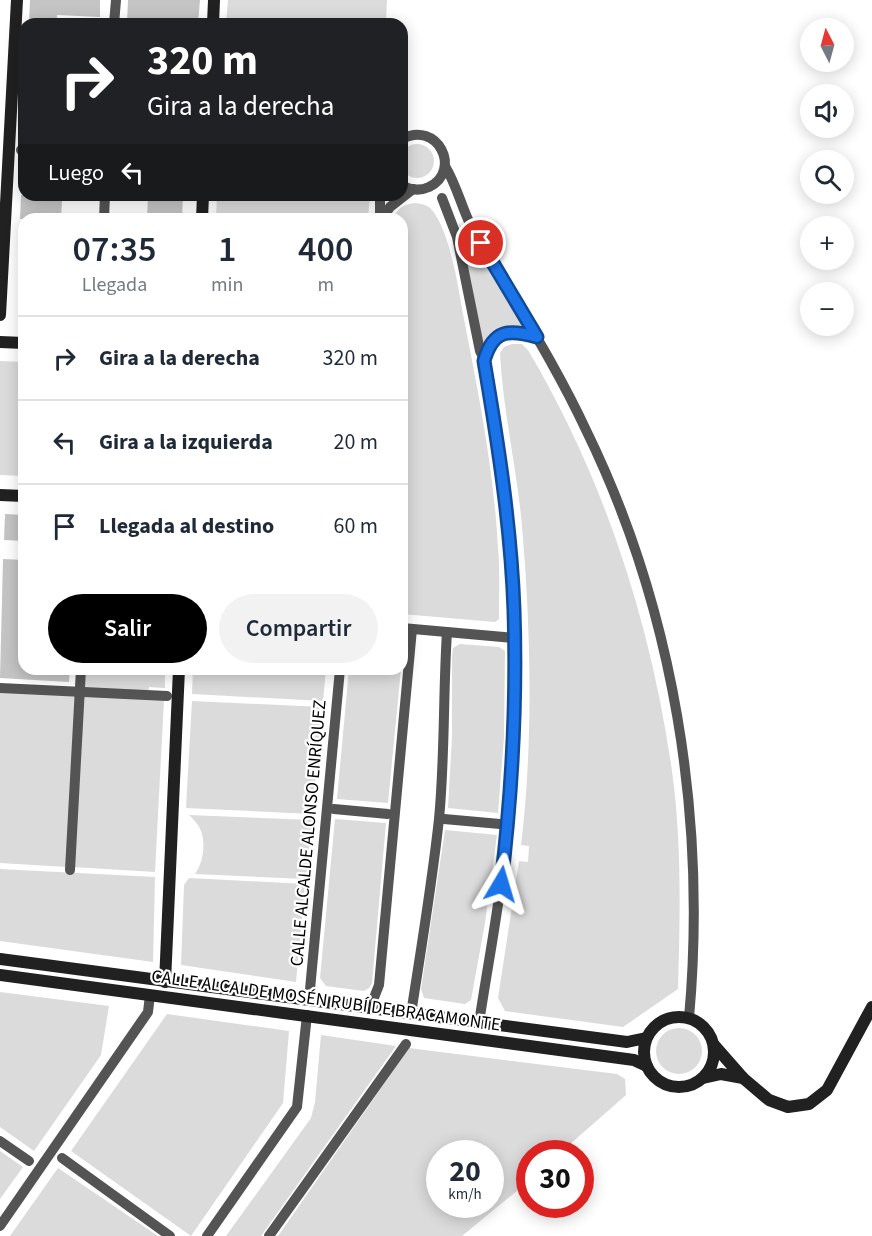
<!DOCTYPE html>
<html lang="es">
<meta charset="utf-8">
<style>
body{margin:0;font-family:"Source Sans 3",sans-serif;background:#f2f2f3;color:#1f2937;height:100vh;display:flex;flex-direction:column;font-size:22px;white-space:nowrap}
*{box-sizing:border-box;margin:0}
p{font-size:20px;color:#747a83}
.icon{flex:none;width:33px;height:33px;fill:none;stroke:currentColor;stroke-width:2;stroke-linecap:round;stroke-linejoin:round}
.map{position:relative;flex:1;overflow:hidden}
.side{position:absolute;left:18px;top:213px;width:390px;height:462px;display:flex;flex-direction:column;background:#fff;border-radius:18px;box-shadow:0 3px 15px #0003}
.side>*{flex:none}
.top-card{position:absolute;left:18px;top:18px;width:390px;height:183px;border-radius:18px;box-shadow:0 3px 15px #0003;background:#202124;color:#fff;overflow:hidden}
.needle{width:39px;rotate:354deg}
.fabs{position:absolute;left:800px;top:18px;display:grid;gap:12px}
.fabs a{display:grid;place-items:center;width:54px;height:54px;border-radius:50%;background:#fff;box-shadow:0 3px 15px #0003;font-size:30px}
.speed{position:absolute;left:426px;top:1140px;display:flex;gap:12px;font-size:30px;font-weight:700;text-align:center}
.speed>*{display:grid;place-content:center;width:78px;height:78px;border-radius:50%;background:#fff;box-shadow:0 3px 15px #0003;line-height:1}
.speed small{font-size:15px;font-weight:400}
.speed .limit{border:9px solid #d22;background:#fff;color:#111}
.pin{position:absolute;display:grid;place-items:center;width:51px;height:51px;color:#fff;margin:-26px;border:3px solid #fff;border-radius:50%;box-shadow:0 2px 6px #0007}
.me{position:absolute;width:66px;margin:-33px;rotate:7deg;stroke-linejoin:round;filter:drop-shadow(0 0 4px #0008)}
.turn{display:flex;align-items:center;gap:21px;height:126px;padding:0 30px;font-size:27px}
.turn .icon{width:78px;height:78px;stroke-width:2.5}
.turn b{display:block;font-size:42px;line-height:51px}
.then{display:flex;align-items:center;height:57px;padding:0 30px;background:#0003;gap:12px;font-size:22px}
.eta{display:flex;justify-content:space-evenly;align-items:center;height:102px;text-align:center}
.eta b{font-size:36px;font-weight:600;line-height:42px}
.action{display:flex;gap:12px;margin-top:auto;padding:12px 30px}
.action a{flex:1;height:69px;border-radius:36px;background:#000;color:#fff;font-size:24px;font-weight:600;line-height:69px;text-align:center}
.action a+a{background:#f2f2f3;color:#1f2937}
ul{padding:0;list-style:none}
li{display:flex;align-items:center;gap:18px;height:84px;padding:0 30px;border-top:2px solid #e0e1e3}
li div{flex:1}
li b{display:block;font-size:22px}
li em{font-style:normal}
.map>svg:first-child{display:block}
.green{fill:#dbdbdb;fill-rule:evenodd}
.building{fill:#c4c4c4}
.lines{fill:none;stroke-linecap:round;stroke-linejoin:round}
.street{stroke:#545454;stroke-width:10}
.secondary{stroke:#212121;stroke-width:12}
.route-casing{stroke:#114b97;stroke-width:15}
.route{stroke:#1a73e8;stroke-width:10}
.labels{text-anchor:middle;stroke-width:4.5;stroke-linejoin:round;paint-order:stroke}
.street-label{font-size:18px;fill:#000;stroke:#fff}
</style>
<div class="map">
<svg width="872" height="1236" viewBox="0 0 872 1236">
<rect width="100%" height="100%" fill="#fff"/>
<g class="green">
<polygon points="228,0 387,0 386,24 226,24"/>
<circle cx="417" cy="161" r="17"/>
<polygon points="217,195 370,195 368,219 216,219"/>
<path d="M416,203C422,204 428,205 432,210C450,232 458,286 463,314C478,391 494,470 498,548C500,569 499,591 499,612V619L495,622L402,614V219H395C396,207 406,204 416,203Z"/>
<polygon points="459,223 525,328 511,328 483,351"/>
<path d="M512,344H522L528,350C604,478 651,623 672,771C682,843 680,917 678,989L623,1027L505,1011L498,998L519,861L528,862L529,846L521,845C533,748 531,636 523,539C519,477 503,415 500,353L504,347Z"/>
<polygon points="0,361 24,362 24,476 0,475"/>
<polygon points="460,644 499,647 505,651 504,737 498,813 448,808 452,737 452,657 453,648"/>
<polygon points="83,669 165,669 165,688 149,687 148,694 82,690"/>
<polygon points="193,669 326,669 323,701 192,694"/>
<polygon points="349,669 401,669 388,803 337,799"/>
<polygon points="0,691 76,695 67,867 0,863"/>
<polygon points="84,695 164,700 155,872 73,867"/>
<polygon points="192,701 323,707 312,814 186,808"/>
<path d="M189,815L312,820L306,879L195,874C203,863 206,844 201,831C199,825 193,819 189,815Z"/>
<polygon points="335,819 386,823 372,983 369,988 364,991 326,986 320,978"/>
<polygon points="445,830 497,835 485,923 471,1000 465,1004 424,998 421,989"/>
<polygon points="0,869 155,877 153,962 0,941"/>
<polygon points="189,878 305,884 296,982 181,965 184,885"/>
<polygon points="0,992 109,1006 101,1055 34,1151 0,1127"/>
<polygon points="167,1014 289,1031 283,1103 191,1236 71,1151"/>
<circle cx="679" cy="1051" r="23"/>
<polygon points="321,1035 396,1046 261,1236 226,1236 311,1118 315,1102"/>
<path d="M409,1048L617,1074L625,1079L626,1095L560,1153L530,1154L529,1181L462,1236H278ZM440,1154H490V1204H440Z"/>
<polygon points="0,1151 23,1167 0,1199"/>
<polygon points="58,1168 158,1236 10,1236"/>
</g>
<g class="building">
<polygon points="30,0 100,0 100,17 57,15 57,24 29,24"/>
<polygon points="128,0 200,0 198,24 127,24"/>
<polygon points="21,195 60,195 59,201 62,201 61,217 58,219 20,219"/>
<polygon points="148,195 183,195 182,219 147,219"/>
<polygon points="5,514 24,515 24,541 4,540"/>
<polygon points="3,559 24,560 20,656 24,657 24,669 70,669 69,682 0,678"/>
</g>
<g class="lines">
<g class="street">
<polyline points="114,24 116,0"/>
<path d="M402,139C437,120 463,170 429,187C420,191 410,190 402,185"/>
<polyline points="21,150 24,150"/>
<path d="M445,166C456,184 461,205 470,224C482,249 498,272 512,295C538,339 564,383 586,430C674,610 707,818 689,1018"/>
<path d="M442,198L457,237L480,351L485,361C491,404 500,447 505,491C516,602 519,714 508,826C502,892 489,957 479,1023"/>
<polyline points="104,219 105,195"/>
<polyline points="380,219 380,195"/>
<polyline points="382,219 390,207 413,189"/>
<path d="M485,361C493,329 509,329 537,337"/>
<polyline points="402,628 514,638"/>
<polyline points="0,688 167,696"/>
<polyline points="334,809 388,814"/>
<polyline points="444,819 500,824"/>
<polyline points="70,870 81,669"/>
<polyline points="309,1000 340,669"/>
<polyline points="370,1008 379,985 412,629"/>
<path d="M411,1014C421,949 432,884 439,819C445,757 443,694 447,632"/>
<polyline points="0,1141 29,1161"/>
<polyline points="62,1158 170,1236"/>
<polyline points="0,1226 148,1012 150,995"/>
<polyline points="207,1236 297,1107 307,1015"/>
<polyline points="269,1236 406,1044"/>
</g>
<g class="secondary">
<polyline points="213,24 214,0"/>
<polyline points="202,219 203,195"/>
<polyline points="0,315 17,0"/>
<polyline points="0,342 24,343"/>
<polyline points="0,495 24,496"/>
<polyline points="0,959 627,1042 646,1038"/>
<polyline points="0,975 634,1060 647,1066"/>
<polyline points="165,982 179,669"/>
<circle cx="679" cy="1052" r="35"/>
<polyline points="714,1045 743,1078 769,1100 788,1107 809,1104 827,1090 872,1007"/>
<polyline points="703,1078 721,1074 743,1078"/>
</g>
</g>
<g class="lines">
<defs>
<path id="route" d="M481,243L537,337C509,329 493,329 484,361C498,443 511,526 514,610C517,701 512,793 501,884"/>
</defs>
<use href="#route" class="route-casing"/>
<use href="#route" class="route"/>
</g>
<g class="labels">
<g class="street-label">
<text transform="translate(308 833) rotate(-85)" y="6">CALLE ALCALDE ALONSO ENRÍQUEZ</text>
<text transform="translate(326 1000) rotate(8)" y="6">CALLE ALCALDE MOSÉN RUBÍ DE BRACAMONTE</text>
</g>
</g>
</svg>
<div class="fabs">
<a><svg class="needle" viewBox="-14 -14 28 28"><path d="M0-13l5 13h-10z" fill="#e53935"/><path d="M0 13l5-13h-10z" fill="#747a83"/></svg></a>
<a><svg class="icon" aria-label="sound" viewBox="0 0 24 24"><path d="M4 9h4l5-4v14l-5-4H4zM17 9q2 3 0 6"/></svg></a>
<a><svg class="icon" aria-label="search" viewBox="0 0 24 24"><circle cx="10" cy="10" r="6"/><path d="M15 15l6 6"/></svg></a>
<a>+</a>
<a>−</a>
</div>
<div class="speed"><div>20<small>km/h</small></div><div class="limit">30</div></div>
<div class="pin" style="left:481px;top:243px;background:#d93025"><svg class="icon" aria-label="arrive" viewBox="0 0 24 24"><path d="M6 21V4h12l-3 4 3 4H6"/></svg></div>
<svg class="me" style="left:501px;top:884px" viewBox="-20 -20 40 40"><path d="M0-17L14 15 0 8-14 15z" fill="#1a73e8" stroke="#fff" stroke-width="4"/></svg>
<div class="top-card">
<div class="turn"><svg class="icon" aria-label="right" viewBox="0 0 24 24"><path d="M7 20v-9h11M14 6l5 5-5 5"/></svg><div><b>320 m</b>Gira a la derecha</div></div>
<div class="then">Luego<svg class="icon" aria-label="left" viewBox="0 0 24 24"><path d="M17 20v-9H6M10 6l-5 5 5 5"/></svg></div>
</div>
<section class="side">
<div class="eta">
<div><b>07:35</b><p>Llegada</p></div>
<div><b>1</b><p>min</p></div>
<div><b>400</b><p>m</p></div>
</div>
<ul>
<li><svg class="icon" aria-label="right" viewBox="0 0 24 24"><path d="M7 20v-9h11M14 6l5 5-5 5"/></svg><div><b>Gira a la derecha</b></div><em>320 m</em></li>
<li><svg class="icon" aria-label="left" viewBox="0 0 24 24"><path d="M17 20v-9H6M10 6l-5 5 5 5"/></svg><div><b>Gira a la izquierda</b></div><em>20 m</em></li>
<li><svg class="icon" aria-label="arrive" viewBox="0 0 24 24"><path d="M6 21V4h12l-3 4 3 4H6"/></svg><div><b>Llegada al destino</b></div><em>60 m</em></li>
</ul>
<div class="action"><a>Salir</a><a>Compartir</a></div>
</section>
</div>
